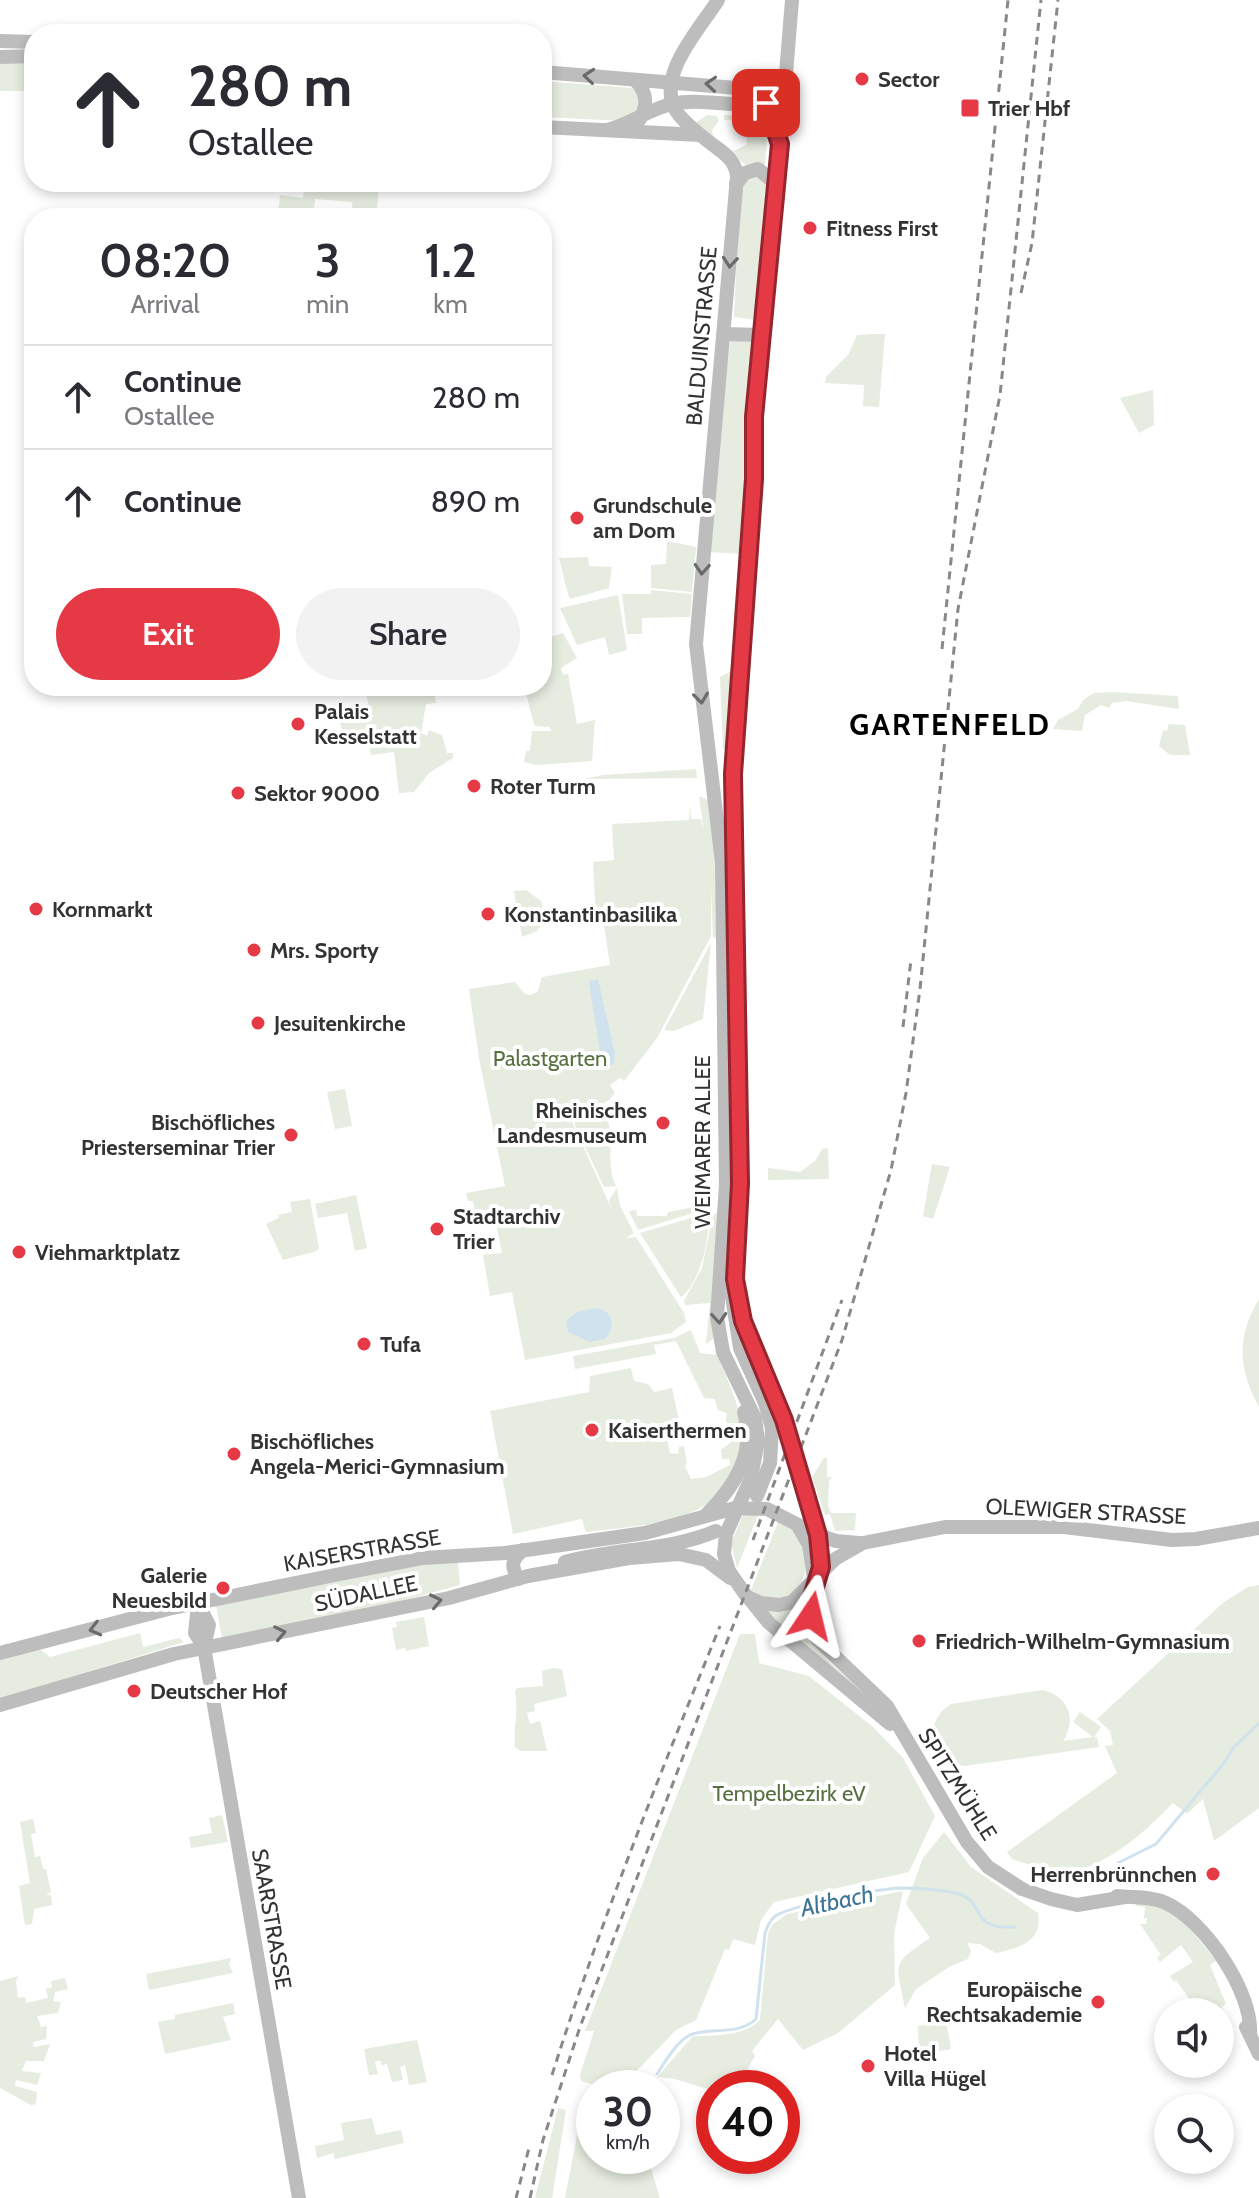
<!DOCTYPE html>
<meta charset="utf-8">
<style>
body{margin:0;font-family:Cabin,sans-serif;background:#f2f2f3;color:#2b2b33;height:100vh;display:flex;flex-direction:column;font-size:30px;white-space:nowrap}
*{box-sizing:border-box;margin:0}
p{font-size:26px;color:#7c7c81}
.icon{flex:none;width:44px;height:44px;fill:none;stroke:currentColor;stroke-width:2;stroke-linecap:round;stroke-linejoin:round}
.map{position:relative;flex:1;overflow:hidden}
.side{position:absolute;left:24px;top:208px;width:528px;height:488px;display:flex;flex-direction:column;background:#fff;border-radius:32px;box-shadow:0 4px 12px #0003}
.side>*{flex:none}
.banner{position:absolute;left:24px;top:24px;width:528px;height:168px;border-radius:32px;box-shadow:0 4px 12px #0003;background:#fff;color:#2b2b33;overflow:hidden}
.fabs{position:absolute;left:1154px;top:1998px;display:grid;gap:16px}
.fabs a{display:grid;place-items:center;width:80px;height:80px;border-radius:50%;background:#fff;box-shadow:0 4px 12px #0003;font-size:40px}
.speed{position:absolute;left:576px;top:2070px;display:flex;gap:16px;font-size:40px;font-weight:700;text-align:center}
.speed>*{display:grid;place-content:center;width:104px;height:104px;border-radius:50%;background:#fff;box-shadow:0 4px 12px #0003;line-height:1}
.speed small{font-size:20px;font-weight:400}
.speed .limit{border:12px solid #d22;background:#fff;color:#111}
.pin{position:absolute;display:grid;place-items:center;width:68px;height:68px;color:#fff;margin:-34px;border-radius:16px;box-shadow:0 4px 12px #0006}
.me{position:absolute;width:88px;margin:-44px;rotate:10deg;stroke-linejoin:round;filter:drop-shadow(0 0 6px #0008)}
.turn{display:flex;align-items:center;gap:28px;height:168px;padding:0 32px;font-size:36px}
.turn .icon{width:104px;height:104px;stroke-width:2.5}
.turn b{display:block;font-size:56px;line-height:68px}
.eta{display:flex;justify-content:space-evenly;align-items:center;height:136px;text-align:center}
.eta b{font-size:48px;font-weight:600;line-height:56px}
.button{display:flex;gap:16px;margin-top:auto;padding:16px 32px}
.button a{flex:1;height:92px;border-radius:48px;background:#e63946;color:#fff;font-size:32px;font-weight:600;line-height:92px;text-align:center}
.button a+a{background:#f2f2f3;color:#2b2b33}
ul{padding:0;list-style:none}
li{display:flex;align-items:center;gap:24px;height:104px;padding:0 32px;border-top:2px solid #e1e1e2}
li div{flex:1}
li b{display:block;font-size:30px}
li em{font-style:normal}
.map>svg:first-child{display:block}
.green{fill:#e6ecdf}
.water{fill:#cfe2ee}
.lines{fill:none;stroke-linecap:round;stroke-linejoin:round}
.stream{stroke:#cfe2ee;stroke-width:3}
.secondary{stroke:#bdbdbd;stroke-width:14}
.rail{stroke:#888;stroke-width:3;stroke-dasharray:8 6;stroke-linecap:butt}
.oneway{stroke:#6a6a6a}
.route-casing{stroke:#96252e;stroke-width:20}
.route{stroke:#e63946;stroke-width:14}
.poi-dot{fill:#e63946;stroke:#fff;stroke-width:3}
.labels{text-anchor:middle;stroke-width:8;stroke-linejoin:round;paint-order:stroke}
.poi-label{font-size:22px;font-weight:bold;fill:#333;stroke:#fff;text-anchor:start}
.street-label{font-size:22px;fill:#333;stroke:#fff}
.park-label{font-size:22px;fill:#56703f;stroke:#fff}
.water-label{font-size:24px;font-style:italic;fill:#3f7597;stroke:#fff}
.district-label{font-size:30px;font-weight:bold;letter-spacing:2px;fill:#000;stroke:#fff}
</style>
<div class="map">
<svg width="1259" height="2198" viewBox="0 0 1259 2198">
<rect width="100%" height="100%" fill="#fff"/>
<g class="green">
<polygon points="34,60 34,91 0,91 0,62"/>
<polygon points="542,81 632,88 639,96 638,110 625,121 542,117"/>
<polygon points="707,115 717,116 719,121 712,130 713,136 733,151 746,145 748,131 737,120 724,120 724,115 769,117 765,165 747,166 694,124"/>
<polygon points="753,173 769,186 770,195 757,320 734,317 740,187"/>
<polygon points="305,182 398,182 397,187 379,186 376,218 353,218 352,202 315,199 313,218 278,218 280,195 303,198"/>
<polygon points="872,334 885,334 879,407 863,406 864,385 825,383 826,377 848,355 857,335"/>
<polygon points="731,336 755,339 744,554 709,552 720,424"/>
<polygon points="1153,390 1154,425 1139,433 1120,398"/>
<polygon points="667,541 696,547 692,592 651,588 651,565 666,564"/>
<path d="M588,557L589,566L612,567L609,588L570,599C564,583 564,575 559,558Z"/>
<polygon points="651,590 692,594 690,617 642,618 642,634 627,634 622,594 651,594"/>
<polygon points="618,595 627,650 609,655 605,637 577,645 560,608"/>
<path d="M563,633L577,658L561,668L563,675L568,674L577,724L595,720L592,761L537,765L524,762L526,751H530L532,731H551L550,727L535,726C530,714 530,703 523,686H542V640Z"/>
<polygon points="735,669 728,749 723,749 720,677"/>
<polygon points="362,686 434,688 436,703 426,704 421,733 427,736 429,730 442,735 447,753 453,753 453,758 429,773 414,792 399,793 394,752 371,755 369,744 345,747 339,717 347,716 346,707 368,704 366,691 361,691"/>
<polygon points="1112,692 1178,696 1179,709 1126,701 1112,703 1109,708 1101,705 1085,715 1082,731 1053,729 1058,720 1078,709 1083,700 1094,693"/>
<polygon points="1169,724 1185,725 1190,755 1170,755 1159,746 1163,730 1167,731"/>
<polygon points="696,769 697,778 585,779 603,775"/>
<polygon points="699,796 708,800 717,850 719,936 713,938 711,886 711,936 657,1038 624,1081 620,1078 610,1085 615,1093 609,1100 572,1122 613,1212 609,1200 617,1188 620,1206 634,1233 626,1238 636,1237 684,1313 686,1322 671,1333 525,1360 512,1292 490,1296 483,1255 502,1253 496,1223 478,1227 473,1201 468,1201 466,1193 505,1186 479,1058 469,989 515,982 525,994 531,995 538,991 542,977 610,965 603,919 596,920 593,862 614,860 612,824 689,820 690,804 691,819 701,819 704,833"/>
<polygon points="526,890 541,901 545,919 537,931 522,937 519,919 523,913 517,910 514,891"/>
<polygon points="711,943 703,1019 674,1031 664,1030"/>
<polygon points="345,1089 352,1126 335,1129 327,1092"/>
<path d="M595,1110L598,1115H605C617,1137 604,1161 616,1186L604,1187L574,1123Z"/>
<polygon points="828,1148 829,1179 768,1180 768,1168 800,1172 815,1161 822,1149"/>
<polygon points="932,1164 950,1167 933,1219 923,1216"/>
<polygon points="356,1195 367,1248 355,1251 347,1213 318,1218 315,1204"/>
<polygon points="310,1199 319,1248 317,1251 283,1260 266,1224 279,1218 278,1215 292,1212 290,1202"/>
<polygon points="705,1205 706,1209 638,1230 629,1211 636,1210 637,1216 667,1216 668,1212"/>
<path d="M708,1213C711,1236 700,1283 681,1297L640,1233Z"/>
<polygon points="717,1213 714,1338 706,1344 710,1303 685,1305 684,1301 702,1268 713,1215"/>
<path d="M1259,1299V1407C1238,1368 1236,1338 1259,1299Z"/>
<path d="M691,1330L700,1353L717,1355C726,1377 739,1402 741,1425C748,1522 656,1524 586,1532L582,1519L513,1534L490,1411L589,1392L590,1376L631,1368L634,1381L648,1384L654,1392L672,1388L682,1435L667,1438L670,1453L678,1454L679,1447L684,1446L687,1464L685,1466L691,1479L706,1477L730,1465L729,1459H722L721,1450L730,1443L733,1435L726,1421L727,1413L718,1410L715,1399L704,1398L676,1341L654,1345L656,1354L575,1369L573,1356L674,1338Z"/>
<polygon points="824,1458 827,1458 827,1477 832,1477 829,1481 828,1506 831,1513 856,1513 855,1530 835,1531 830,1514 825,1515 812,1477"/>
<polygon points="743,1515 758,1515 737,1568 731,1543"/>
<path d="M778,1522L798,1533C809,1565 811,1579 782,1601L756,1594L751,1590Z"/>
<polygon points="458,1562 460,1585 372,1609 222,1638 216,1606 425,1563"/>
<path d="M1259,1585V1808L1214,1841L1203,1799L1187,1814L1173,1803C1148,1829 1105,1869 1068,1871C1050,1873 1030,1865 1012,1859L1007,1852L1117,1773L1105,1746L1113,1745L1110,1731L1097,1719L1224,1602L1248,1587Z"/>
<path d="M803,1600C802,1654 843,1669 876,1702L785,1633L766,1609Z"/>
<polygon points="424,1617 429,1646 406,1651 405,1648 396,1650 392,1628 397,1627 396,1622"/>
<polygon points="140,1633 143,1647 179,1638 184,1642 0,1699 0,1656 38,1648 50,1657"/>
<polygon points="740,1634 755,1634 759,1663 809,1676 873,1727 903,1758 935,1816 909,1872 774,1902 761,1920 755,1945 733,1939 729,1950 725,1949 696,2020 676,2030 626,2082 606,2088 581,2081 580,2075 594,2031 585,2031"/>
<path d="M553,1668L562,1669L567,1696L534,1704L535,1711L527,1713L530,1724L540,1721L547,1751H521L515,1747C513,1727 519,1712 515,1692L517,1688L543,1686L542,1671Z"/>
<path d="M1043,1690C1069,1697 1077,1719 1063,1741L1093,1737L1073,1722L1080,1712L1101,1727L1094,1737H1097L1099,1747L964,1766L951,1762L937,1749C930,1730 934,1715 951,1704Z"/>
<polygon points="222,1815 228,1842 191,1848 189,1837 212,1833 209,1818"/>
<polygon points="33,1819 36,1833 31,1834 35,1857 40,1856 43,1869 46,1869 51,1892 46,1895 51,1895 52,1905 34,1909 32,1924 25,1925 19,1886 30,1883 20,1822"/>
<path d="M944,1832L971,1867L1038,1913C1043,1942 1019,1948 996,1953L980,1944L967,1943L971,1951L968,1959L949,1967L916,1989L905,2008C896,1962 890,1965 930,1938L906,1904L923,1858Z"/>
<path d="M903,1891L894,1934L895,1985L838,2033L803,2050L778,2019L752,2051L755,2056L737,2088H714V2091L675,2079L657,2077L693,2036C715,2036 744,2036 760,2020L768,1933L772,1925L787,1914Z"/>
<polygon points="1141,1901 1178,1914 1216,1961 1210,1965 1226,2004 1215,2012 1197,2012 1198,2006 1195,2007 1176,1980 1174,1982 1170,1976 1193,1962 1181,1945 1160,1962 1157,1957 1161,1955 1140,1924 1146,1924 1147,1918 1144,1918 1145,1907 1136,1906 1136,1902"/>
<polygon points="231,1958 229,1964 233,1973 149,1990 146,1974"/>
<polygon points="18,1976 16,1981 18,1998 25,1997 26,2003 48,1998 46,1989 52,1987 51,1981 65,1978 68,1989 55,1992 53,2001 61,2002 58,2013 37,2016 41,2027 47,2026 46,2039 33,2042 34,2047 50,2044 44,2061 26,2061 22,2071 41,2073 37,2085 16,2080 15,2086 37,2092 36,2104 31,2105 0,2088 0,1981"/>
<polygon points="233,2003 235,2014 223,2017 231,2040 165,2054 158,2022 175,2019 175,2015"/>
<polygon points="946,2021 951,2049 919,2055 918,2026"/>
<polygon points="417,2040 427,2082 409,2085 405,2065 400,2067 403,2080 392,2082 387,2064 382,2065 380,2060 375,2062 378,2074 369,2075 364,2049"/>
<polygon points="594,2105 594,2156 647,2156 660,2198 565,2198 579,2125"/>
<polygon points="558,2108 566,2110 552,2198 535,2198"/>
<polygon points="372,2118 376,2135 401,2130 404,2143 335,2159 333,2153 317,2158 315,2146 344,2140 341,2123"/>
</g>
<g class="water">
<polygon points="598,979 615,1054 614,1063 610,1066 604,1064 601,1057 589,983 589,981"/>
<path d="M597,1308C614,1312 616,1327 605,1339L590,1342L568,1332L566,1321L577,1312Z"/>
</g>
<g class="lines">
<g class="stream">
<polyline points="1118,1863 1156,1844 1224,1763 1234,1747 1259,1723"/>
<path d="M657,2074C665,2062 676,2042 690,2035C708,2026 737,2037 756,2019L765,1933C767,1927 769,1922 774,1917C790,1905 878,1889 901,1888C918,1888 939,1890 956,1893C987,1900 967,1930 1014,1927"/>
</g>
<g class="secondary">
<path d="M718,0C700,29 651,80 679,115C690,128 704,138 717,148C728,156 736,163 737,177L696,644L722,863L726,1185L717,1317L723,1352L755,1418L758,1441L751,1478L726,1534L724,1554L729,1571L747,1597L761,1603L779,1605L792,1602L835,1559L863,1543L945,1527H1064L1172,1540L1196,1539L1259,1528"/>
<polyline points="0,41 34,42"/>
<polyline points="0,57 34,56"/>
<polyline points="542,72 784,92"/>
<path d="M636,81C647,93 648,105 640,119"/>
<polyline points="542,127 700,135"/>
<path d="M607,130C631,124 649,109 672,104C710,95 749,117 784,92"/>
<polyline points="736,184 745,173 758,169 776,184"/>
<polyline points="724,334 761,335"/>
<polyline points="740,1306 752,1345 784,1420 818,1535 821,1567 811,1609 817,1639 887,1706 967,1842 988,1867 1022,1889 1051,1899 1077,1905 1125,1897"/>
<polyline points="757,1496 770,1463 772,1428 765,1403 740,1348 732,1297 740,1183 733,774 754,479 755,400 772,247 792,0"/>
<path d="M707,1514C735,1486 756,1453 744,1412"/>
<polyline points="798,1526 809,1545 814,1578"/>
<path d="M565,1562C614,1548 670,1551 716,1531"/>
<path d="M518,1579C511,1566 511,1560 523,1550"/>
<polyline points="748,1597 769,1623 890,1724"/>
<polyline points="198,1604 195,1633 204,1647 299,2198"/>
<polyline points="198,1604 209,1625 204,1647"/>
<polyline points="0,1653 168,1609 340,1574 423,1558 505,1553 645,1533 735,1508 767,1509 818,1535 836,1541 859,1543"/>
<polyline points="0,1705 174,1654 449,1598 528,1576 629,1558 679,1554 706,1560 730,1578"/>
<path d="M1117,1896C1134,1898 1150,1896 1166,1903C1204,1920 1253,1992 1250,2034"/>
<polyline points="1246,2027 1259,2054"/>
</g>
<g class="rail">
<polyline points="1021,293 1032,243 1058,0"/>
<polyline points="942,649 1008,0"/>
<polyline points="903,1027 911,960"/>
<polyline points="753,1540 842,1300"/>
<path d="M552,2075C600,1923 660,1774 720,1626"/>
<polyline points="516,2198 529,2148"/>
<polyline points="530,2198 543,2140 580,2027 842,1340 891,1170 906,1093 920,989 958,609 1000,395 1041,0"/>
</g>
</g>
<defs><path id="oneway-chevron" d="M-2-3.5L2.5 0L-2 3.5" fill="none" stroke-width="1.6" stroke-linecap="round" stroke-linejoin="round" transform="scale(2)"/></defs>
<g class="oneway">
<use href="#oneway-chevron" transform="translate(589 76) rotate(-175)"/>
<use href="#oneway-chevron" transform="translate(711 84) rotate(-176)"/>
<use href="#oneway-chevron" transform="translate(730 262) rotate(95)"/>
<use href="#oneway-chevron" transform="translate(702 569) rotate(94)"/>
<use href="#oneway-chevron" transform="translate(701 698) rotate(83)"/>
<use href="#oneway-chevron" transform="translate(719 1318) rotate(86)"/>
<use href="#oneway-chevron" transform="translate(436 1601) rotate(-12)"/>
<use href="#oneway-chevron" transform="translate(95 1629) rotate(166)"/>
<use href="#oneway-chevron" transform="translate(280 1633) rotate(-11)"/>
</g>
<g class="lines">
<defs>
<polyline id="route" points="766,103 780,144 754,417 754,479 733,774 740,1183 735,1279 743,1321 784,1420 818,1535 821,1567 812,1597 811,1616"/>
</defs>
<use href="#route" class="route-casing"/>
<use href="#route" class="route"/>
</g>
<g class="poi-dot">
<circle cx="862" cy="79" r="8"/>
<rect x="960" y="98" width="20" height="20" rx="4"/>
<circle cx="810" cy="228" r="8"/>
<circle cx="577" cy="518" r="8"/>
<circle cx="298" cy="724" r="8"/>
<circle cx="474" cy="786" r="8"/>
<circle cx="238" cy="793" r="8"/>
<circle cx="36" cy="909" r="8"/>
<circle cx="488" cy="914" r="8"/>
<circle cx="254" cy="950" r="8"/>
<circle cx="258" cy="1023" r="8"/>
<circle cx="663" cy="1123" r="8"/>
<circle cx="291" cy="1135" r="8"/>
<circle cx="437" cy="1229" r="8"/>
<circle cx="19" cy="1252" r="8"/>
<circle cx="364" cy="1344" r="8"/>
<circle cx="592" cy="1430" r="8"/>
<circle cx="234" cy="1454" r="8"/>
<circle cx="223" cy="1588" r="8"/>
<circle cx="919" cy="1641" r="8"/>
<circle cx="134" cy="1691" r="8"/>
<circle cx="1213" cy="1874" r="8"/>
<circle cx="1098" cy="2002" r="8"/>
<circle cx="868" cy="2066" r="8"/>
</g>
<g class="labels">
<g class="poi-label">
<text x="878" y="87">Sector</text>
<text x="988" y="116">Trier Hbf</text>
<text x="826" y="236">Fitness First</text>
<text x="593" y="513">Grundschule<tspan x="593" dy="25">am Dom</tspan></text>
<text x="314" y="719">Palais<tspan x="314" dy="25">Kesselstatt</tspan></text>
<text x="490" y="794">Roter Turm</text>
<text x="254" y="801">Sektor 9000</text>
<text x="52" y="917">Kornmarkt</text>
<text x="504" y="922">Konstantinbasilika</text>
<text x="270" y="958">Mrs. Sporty</text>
<text x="274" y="1031">Jesuitenkirche</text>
<text x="647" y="1118" text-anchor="end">Rheinisches<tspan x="647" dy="25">Landesmuseum</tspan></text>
<text x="275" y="1130" text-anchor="end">Bischöfliches<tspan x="275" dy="25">Priesterseminar Trier</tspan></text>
<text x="453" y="1224">Stadtarchiv<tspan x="453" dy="25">Trier</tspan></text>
<text x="35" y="1260">Viehmarktplatz</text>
<text x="380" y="1352">Tufa</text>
<text x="608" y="1438">Kaiserthermen</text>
<text x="250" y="1449">Bischöfliches<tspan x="250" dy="25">Angela-Merici-Gymnasium</tspan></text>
<text x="207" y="1583" text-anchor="end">Galerie<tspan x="207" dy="25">Neuesbild</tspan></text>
<text x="935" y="1649">Friedrich-Wilhelm-Gymnasium</text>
<text x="150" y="1699">Deutscher Hof</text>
<text x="1197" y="1882" text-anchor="end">Herrenbrünnchen</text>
<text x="1082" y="1997" text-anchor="end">Europäische<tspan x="1082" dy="25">Rechtsakademie</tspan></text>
<text x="884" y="2061">Hotel<tspan x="884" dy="25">Villa Hügel</tspan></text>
</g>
<g class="street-label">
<text transform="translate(701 336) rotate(-85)" y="8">BALDUINSTRASSE</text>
<text transform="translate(702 1142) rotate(-90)" y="8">WEIMARER ALLEE</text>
<text transform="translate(1086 1511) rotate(3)" y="8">OLEWIGER STRASSE</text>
<text transform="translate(362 1550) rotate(-10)" y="8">KAISERSTRASSE</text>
<text transform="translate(366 1593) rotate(-12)" y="8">SÜDALLEE</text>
<text transform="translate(958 1784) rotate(58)" y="8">SPITZMÜHLE</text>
<text transform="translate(272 1919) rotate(80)" y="8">SAARSTRASSE</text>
</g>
<g class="park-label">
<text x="550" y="1066">Palastgarten</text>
<text x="789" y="1801">Tempelbezirk eV</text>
</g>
<g class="water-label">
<text transform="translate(837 1901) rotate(-12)" y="8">Altbach</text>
</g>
<g class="district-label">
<text x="950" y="735">GARTENFELD</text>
</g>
</g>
</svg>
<div class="fabs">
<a><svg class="icon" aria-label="sound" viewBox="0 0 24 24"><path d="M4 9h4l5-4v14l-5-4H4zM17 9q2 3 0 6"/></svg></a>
<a><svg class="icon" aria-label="search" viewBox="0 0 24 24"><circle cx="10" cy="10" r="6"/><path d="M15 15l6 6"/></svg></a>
</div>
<div class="speed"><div>30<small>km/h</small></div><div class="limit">40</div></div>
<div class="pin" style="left:766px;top:103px;background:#d93025"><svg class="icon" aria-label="arrive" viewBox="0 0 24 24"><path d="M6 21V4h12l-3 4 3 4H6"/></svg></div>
<svg class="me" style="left:811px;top:1616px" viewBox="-20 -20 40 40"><path d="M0-17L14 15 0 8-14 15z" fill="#e63946" stroke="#fff" stroke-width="4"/></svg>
<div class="banner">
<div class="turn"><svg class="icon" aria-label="ahead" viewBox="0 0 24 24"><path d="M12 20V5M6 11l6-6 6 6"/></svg><div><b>280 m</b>Ostallee</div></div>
</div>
<section class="side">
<div class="eta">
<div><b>08:20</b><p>Arrival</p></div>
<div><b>3</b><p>min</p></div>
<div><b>1.2</b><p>km</p></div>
</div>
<ul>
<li><svg class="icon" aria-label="ahead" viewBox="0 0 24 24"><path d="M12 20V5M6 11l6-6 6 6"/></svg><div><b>Continue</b><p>Ostallee</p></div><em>280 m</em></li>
<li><svg class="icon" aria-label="ahead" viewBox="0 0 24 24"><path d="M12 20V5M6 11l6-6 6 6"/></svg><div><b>Continue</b></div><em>890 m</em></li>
</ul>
<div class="button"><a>Exit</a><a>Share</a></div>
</section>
</div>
